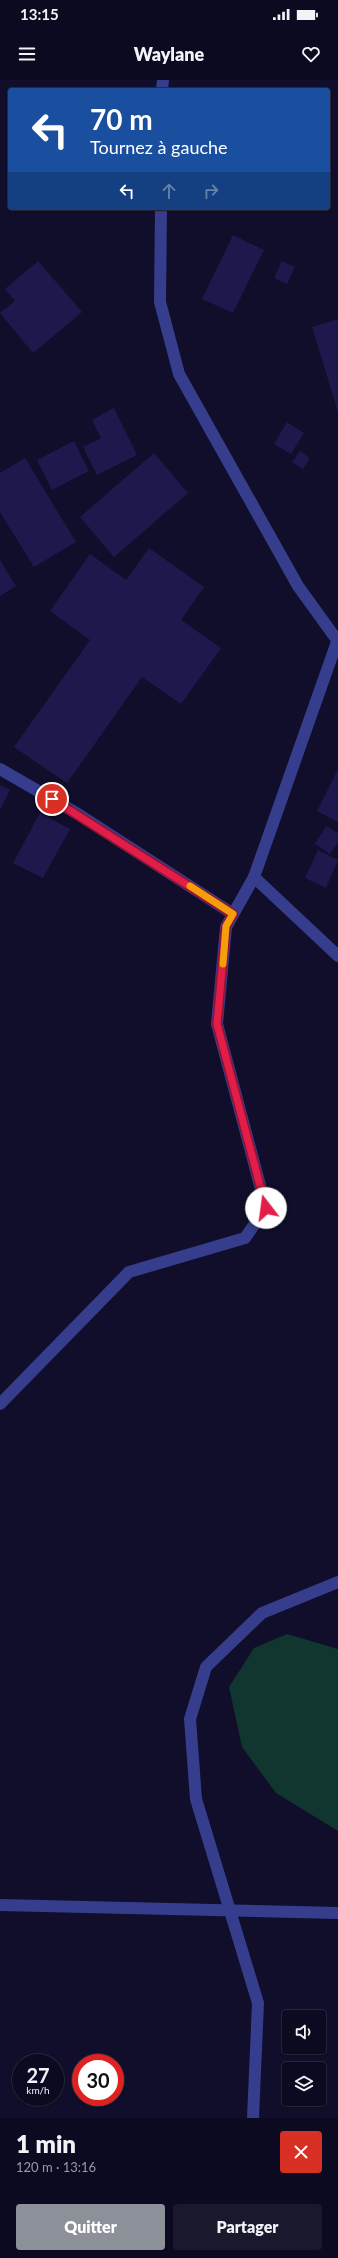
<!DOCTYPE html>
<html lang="fr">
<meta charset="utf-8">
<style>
body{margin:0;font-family:Lato,sans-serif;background:#1a182d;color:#f1f3f6;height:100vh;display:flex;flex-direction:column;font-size:15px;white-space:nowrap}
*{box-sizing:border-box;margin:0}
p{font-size:13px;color:#9a9aa5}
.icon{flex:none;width:22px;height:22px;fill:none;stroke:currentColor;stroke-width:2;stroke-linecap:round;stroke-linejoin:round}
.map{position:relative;height:2038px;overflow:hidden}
.panel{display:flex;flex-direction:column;background:#0c0a20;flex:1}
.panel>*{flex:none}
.top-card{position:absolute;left:8px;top:8px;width:322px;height:122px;border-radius:4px;box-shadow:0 1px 3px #0004,0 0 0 1px #2c2b3e;background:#1a4fa0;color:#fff;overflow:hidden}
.fabs{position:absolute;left:282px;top:1930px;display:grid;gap:8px}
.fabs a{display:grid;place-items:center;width:44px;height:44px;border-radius:4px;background:#0c0a20;box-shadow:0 1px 3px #0004,0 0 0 1px #2c2b3e;font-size:20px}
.speed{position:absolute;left:12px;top:1974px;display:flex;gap:8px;font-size:20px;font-weight:700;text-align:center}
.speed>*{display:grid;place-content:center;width:52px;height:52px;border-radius:50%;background:#0c0a20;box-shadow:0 1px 3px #0004,0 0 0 1px #2c2b3e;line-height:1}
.speed small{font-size:10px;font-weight:400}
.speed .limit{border:6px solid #d22;background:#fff;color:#111}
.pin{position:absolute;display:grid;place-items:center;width:34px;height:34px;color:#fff;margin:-17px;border:2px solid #fff;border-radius:50%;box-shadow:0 1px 4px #0007}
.me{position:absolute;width:44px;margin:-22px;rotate:345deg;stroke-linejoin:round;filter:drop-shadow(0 0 3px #0008)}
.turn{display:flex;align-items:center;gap:14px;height:84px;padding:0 16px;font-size:18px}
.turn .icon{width:52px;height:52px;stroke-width:2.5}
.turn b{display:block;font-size:28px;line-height:34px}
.lanes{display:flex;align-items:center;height:38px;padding:0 16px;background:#0003;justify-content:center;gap:20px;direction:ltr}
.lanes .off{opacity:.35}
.round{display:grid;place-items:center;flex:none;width:42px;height:42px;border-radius:4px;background:#1a182d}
.overview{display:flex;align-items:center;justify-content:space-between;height:68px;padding:0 16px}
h1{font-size:24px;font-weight:800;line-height:30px}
.primary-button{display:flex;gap:8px;margin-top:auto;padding:8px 16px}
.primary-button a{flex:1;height:46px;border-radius:4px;background:#8c9099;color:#fff;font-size:16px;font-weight:800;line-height:46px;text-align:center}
.primary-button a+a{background:#1a182d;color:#f1f3f6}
.status{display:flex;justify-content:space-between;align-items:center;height:28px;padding:0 20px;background:#0c0a20;direction:ltr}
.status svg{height:11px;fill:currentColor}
header{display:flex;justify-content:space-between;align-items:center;height:52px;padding:0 16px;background:#0c0a20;font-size:18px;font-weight:800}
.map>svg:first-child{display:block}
.green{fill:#11352f}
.building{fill:#1d194c}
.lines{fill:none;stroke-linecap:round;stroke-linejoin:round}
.street{stroke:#363d8c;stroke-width:12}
.route-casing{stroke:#92132f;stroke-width:10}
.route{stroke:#e11d48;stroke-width:7}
.slow{stroke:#f59e0b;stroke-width:7}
</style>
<div class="status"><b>13:15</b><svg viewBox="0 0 49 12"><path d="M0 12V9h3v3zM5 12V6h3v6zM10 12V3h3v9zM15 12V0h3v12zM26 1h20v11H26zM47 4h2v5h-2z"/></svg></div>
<header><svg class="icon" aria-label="menu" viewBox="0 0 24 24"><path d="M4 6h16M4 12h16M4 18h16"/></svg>Waylane<svg class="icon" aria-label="heart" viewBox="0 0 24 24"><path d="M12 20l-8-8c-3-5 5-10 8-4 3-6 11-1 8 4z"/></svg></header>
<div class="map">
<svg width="338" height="2038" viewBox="0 0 338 2038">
<rect width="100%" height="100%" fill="#100e2a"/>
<polygon class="green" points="287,1554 338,1569 338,1751 276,1713 242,1667 229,1607 254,1568"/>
<g class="building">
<polygon points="233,155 264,170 233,233 202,219"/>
<polygon points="38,181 82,232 33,273 0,233 15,221 5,209"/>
<polygon points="282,181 295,187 287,204 274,198"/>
<polygon points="338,239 338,332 312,247"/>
<polygon points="114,328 137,375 97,395 83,367 101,358 92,340"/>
<polygon points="287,342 304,353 291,374 274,364"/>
<polygon points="74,361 89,391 52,410 37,380"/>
<polygon points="300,371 310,378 303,389 292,382"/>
<polygon points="154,373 188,413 114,477 80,437"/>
<polygon points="25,378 76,462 34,487 0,432 0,393"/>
<polygon points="149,468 204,507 181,540 221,568 181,624 142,597 67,703 14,667 90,560 50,531 90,474 126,500"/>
<polygon points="0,480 16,506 0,516"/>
<polygon points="338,689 338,742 317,731"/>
<polygon points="0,705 10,710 0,730"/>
<polygon points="40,733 70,749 43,798 13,783"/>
<polygon points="326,746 338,753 338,762 330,774 315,764"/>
<polygon points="318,770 338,780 326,808 305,798"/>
</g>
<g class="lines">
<g class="street">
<polyline points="162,10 163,0"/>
<polyline points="161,128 160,222 179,294 298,506 337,560"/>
<polyline points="338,559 254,797 338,876"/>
<polyline points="0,689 78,734 233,834"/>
<polyline points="0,1324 129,1192 245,1158 266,1128 217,944 226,847 254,797"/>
<polyline points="0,1825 338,1833"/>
<polyline points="253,2038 258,1923 196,1719 190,1639 206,1587 262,1533 338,1502"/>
</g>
</g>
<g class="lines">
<defs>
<polyline id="route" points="52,719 233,834 226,846 217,944 266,1128"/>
</defs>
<use href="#route" class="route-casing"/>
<use href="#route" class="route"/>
<polyline class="slow" points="190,806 233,834 226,846 223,884"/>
</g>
</svg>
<div class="fabs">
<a><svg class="icon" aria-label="sound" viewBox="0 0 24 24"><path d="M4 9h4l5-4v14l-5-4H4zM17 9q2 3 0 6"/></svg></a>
<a><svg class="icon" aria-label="layers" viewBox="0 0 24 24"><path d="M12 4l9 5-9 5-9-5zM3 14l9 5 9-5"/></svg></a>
</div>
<div class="speed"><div>27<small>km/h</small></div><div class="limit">30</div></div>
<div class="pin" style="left:52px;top:719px;background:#d93025"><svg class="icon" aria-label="arrive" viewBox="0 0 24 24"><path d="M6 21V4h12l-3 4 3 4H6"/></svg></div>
<svg class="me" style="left:266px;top:1128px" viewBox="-20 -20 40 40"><circle r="19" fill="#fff"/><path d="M0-13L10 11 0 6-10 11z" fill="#e11d48"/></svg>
<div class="top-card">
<div class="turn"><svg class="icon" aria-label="left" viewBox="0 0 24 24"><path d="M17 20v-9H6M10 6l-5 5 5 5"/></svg><div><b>70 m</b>Tournez à gauche</div></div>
<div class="lanes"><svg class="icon" aria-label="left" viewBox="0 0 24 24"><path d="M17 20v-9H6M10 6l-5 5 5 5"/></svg><svg class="icon off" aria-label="ahead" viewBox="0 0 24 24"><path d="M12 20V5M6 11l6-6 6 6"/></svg><svg class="icon off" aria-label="right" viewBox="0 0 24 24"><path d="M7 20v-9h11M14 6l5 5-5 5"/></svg></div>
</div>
</div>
<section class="panel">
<div class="overview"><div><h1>1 min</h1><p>120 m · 13:16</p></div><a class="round" style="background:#d93025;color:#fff"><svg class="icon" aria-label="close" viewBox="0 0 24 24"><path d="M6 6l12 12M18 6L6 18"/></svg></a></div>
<div class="primary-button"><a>Quitter</a><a>Partager</a></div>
</section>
